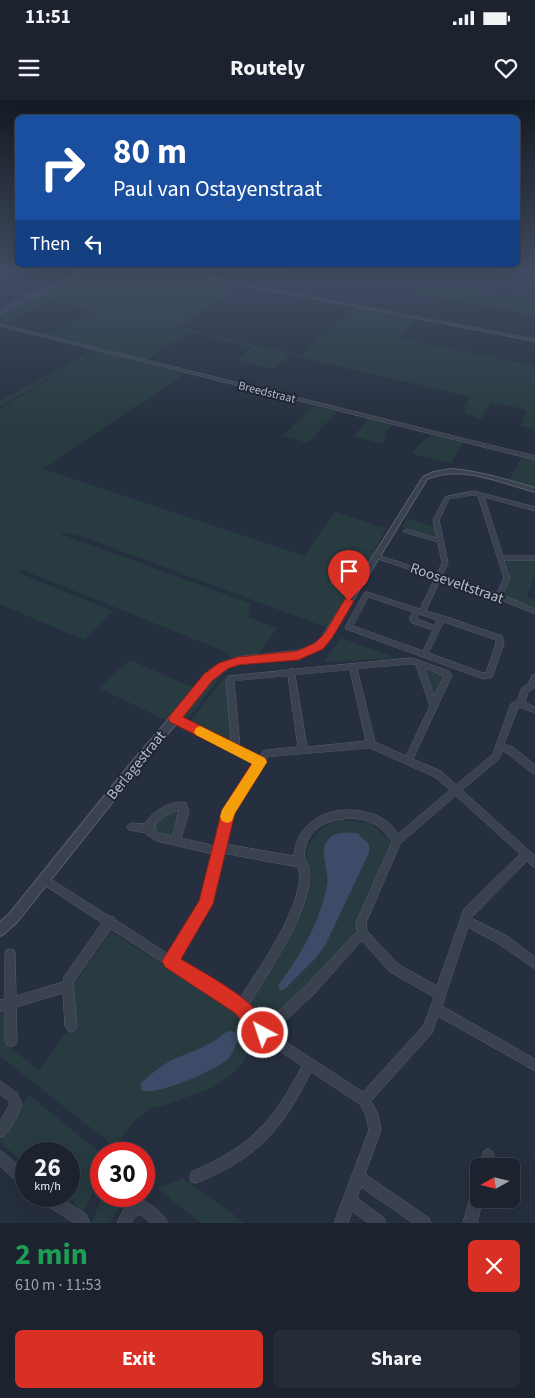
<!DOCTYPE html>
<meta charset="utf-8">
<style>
body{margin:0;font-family:"Source Sans 3",sans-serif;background:#252b37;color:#f1f3f6;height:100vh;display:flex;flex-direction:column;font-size:19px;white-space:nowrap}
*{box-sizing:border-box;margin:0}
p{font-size:16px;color:#a0a4aa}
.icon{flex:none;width:28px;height:28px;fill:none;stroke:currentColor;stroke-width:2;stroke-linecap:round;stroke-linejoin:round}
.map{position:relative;height:1123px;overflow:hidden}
.panel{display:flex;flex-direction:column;background:#1c232f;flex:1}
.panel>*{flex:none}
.hud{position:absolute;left:15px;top:15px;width:505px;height:152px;border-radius:8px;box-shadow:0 5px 20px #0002,0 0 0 1px #3a404b;background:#1a4fa0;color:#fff;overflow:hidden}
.needle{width:32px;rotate:262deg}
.tools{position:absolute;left:470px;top:1058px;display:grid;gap:10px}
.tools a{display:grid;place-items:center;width:50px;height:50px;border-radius:8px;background:#1c232f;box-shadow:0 5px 20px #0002,0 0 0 1px #3a404b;font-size:25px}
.speed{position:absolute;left:15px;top:1042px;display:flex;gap:10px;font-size:25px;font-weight:700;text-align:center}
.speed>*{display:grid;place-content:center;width:65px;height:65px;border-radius:50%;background:#1c232f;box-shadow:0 5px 20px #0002,0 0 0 1px #3a404b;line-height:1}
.speed small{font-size:12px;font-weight:400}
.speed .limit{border:8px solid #d22;background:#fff;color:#111}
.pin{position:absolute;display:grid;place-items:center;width:42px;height:42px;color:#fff;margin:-51px -21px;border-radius:50% 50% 50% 0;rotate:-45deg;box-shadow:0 0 5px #0007}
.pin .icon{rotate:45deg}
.me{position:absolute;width:55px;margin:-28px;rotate:320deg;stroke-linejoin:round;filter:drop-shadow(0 0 4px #0008)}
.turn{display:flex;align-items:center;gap:18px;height:105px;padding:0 15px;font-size:22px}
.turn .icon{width:65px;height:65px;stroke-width:2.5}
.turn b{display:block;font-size:35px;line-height:42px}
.then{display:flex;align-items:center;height:48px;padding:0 15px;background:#0003;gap:10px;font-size:19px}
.round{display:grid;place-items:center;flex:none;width:52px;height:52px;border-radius:8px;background:#252b37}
.overview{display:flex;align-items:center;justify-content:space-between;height:85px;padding:0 15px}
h1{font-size:30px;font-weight:700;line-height:38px;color:#1e9e55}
.action{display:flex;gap:10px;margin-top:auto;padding:10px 15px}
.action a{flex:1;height:58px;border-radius:8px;background:#d93025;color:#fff;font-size:20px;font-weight:700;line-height:58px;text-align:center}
.action a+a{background:#252b37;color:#f1f3f6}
.status{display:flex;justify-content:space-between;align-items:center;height:35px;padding:0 25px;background:#1c232f;direction:ltr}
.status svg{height:14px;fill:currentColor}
header{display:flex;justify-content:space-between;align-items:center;height:65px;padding:0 15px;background:#1c232f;font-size:22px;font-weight:700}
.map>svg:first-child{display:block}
.green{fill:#283b40;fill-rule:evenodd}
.water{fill:#3c4b67}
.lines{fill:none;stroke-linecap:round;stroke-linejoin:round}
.stream{stroke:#3c4b67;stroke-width:1}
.minor-casing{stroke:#585f6d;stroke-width:1}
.tertiary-casing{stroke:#585f6d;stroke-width:2}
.minor{fill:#3a414f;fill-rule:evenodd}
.tertiary{fill:#3a414f;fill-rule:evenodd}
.route{fill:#d93025;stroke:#8d1f18}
.slow{fill:#f59e0b}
.labels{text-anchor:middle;stroke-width:4;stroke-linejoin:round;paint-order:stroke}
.far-street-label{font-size:12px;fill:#b6bcca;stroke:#1f2634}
.street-label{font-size:15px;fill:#b6bcca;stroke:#1f2634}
</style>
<div class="status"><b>11:51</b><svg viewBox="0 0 49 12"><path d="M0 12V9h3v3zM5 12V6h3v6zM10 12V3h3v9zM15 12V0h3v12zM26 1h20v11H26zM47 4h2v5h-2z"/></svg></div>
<header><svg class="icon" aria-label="menu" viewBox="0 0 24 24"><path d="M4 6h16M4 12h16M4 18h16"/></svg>Routely<svg class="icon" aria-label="heart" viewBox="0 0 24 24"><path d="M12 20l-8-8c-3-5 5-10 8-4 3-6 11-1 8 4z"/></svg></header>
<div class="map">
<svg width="535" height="1123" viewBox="0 0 535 1123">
<rect width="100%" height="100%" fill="#262f3f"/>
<g class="green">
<polygon points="91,170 124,171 160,170 221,181 223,180 170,170 289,170 263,187 240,184 179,227 301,256 355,207 415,219 399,238 535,266 535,330 520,326 527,310 491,302 481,319 464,313 467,309 464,308 471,297 290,255 273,269 236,260 252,247 189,232 146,260 48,236 94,211 52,201 4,224 0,223 0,215"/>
<polygon points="424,181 535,201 535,215 412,193"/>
<polygon points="93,250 185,274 43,369 304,456 335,412 386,428 362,475 328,528 81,436 61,432 61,434 252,504 247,510 251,511 248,517 277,528 257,557 232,559 226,552 22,470 19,473 113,511 84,540 0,504 0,308 73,266 91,258 95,252 89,257 0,306 0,301"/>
<polygon points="313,306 337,312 308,343 283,336"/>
<polygon points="368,319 392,325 383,336 387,338 382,344 354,336"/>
<polygon points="431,335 463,343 451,363 412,354 419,344"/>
<polygon points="521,358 535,360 535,389 508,382"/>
<polygon points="407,418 435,427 437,437 402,427"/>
<polygon points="506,460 535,460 535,475 527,497 535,500 535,509 505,496 510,474"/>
<polygon points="341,538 398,558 323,562"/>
<polygon points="130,560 194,588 167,621 99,588"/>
<path d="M234,565L222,575L187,620L185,619V613C199,595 211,572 234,565Z"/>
<polygon points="423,567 441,572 445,576 436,594 433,594"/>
<polygon points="227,574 228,580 231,642 190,622"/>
<polygon points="180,709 173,735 168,736 156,732 153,726 164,714"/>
<path d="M341,720L370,723L390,740V751C378,781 367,812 350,839C331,869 293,900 268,925L250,908C253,891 265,879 274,865C286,845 314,795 311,773C310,768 307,763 304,759C312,737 317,727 341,720ZM369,753L325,846L315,859L286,888L278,885C297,859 328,810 328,777C328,771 326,764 325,758Z"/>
<path d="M111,832L227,904L259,935L244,961L230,976L211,988L168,1004L150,1009L131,1024L115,1047L0,956V915L4,914V943L39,970L65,934L77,930L72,887ZM226,932L237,933L239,938L229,958L189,955L215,941Z"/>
<polygon points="29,995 102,1054 101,1074 83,1114 74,1102 66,1096 69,1096 69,1054 26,1054 26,1066 3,1045 0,1041"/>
<polygon points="183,1078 245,1123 201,1123 157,1088"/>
<path d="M103,1096H138L141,1098C126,1096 117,1111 110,1123H91Z"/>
</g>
<g class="water">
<polygon points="86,170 91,170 0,215 0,212"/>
<path d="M357,733L369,744V753L325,846L315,859L286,888L280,891L278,885C300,856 320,822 327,785C330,771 318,752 328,740C334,731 348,733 357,733Z"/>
<path d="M231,931L237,933L239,938C236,944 233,954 228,959C215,970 157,997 141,990V983C150,975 159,967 170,961C191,951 207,948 226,932Z"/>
</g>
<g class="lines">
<g class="stream">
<polyline points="160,170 214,180"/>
<polyline points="216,180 237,184"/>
<polyline points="241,185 535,241"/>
</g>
<defs>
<g id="minor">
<polygon points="79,170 83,170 0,211 0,209"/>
<polygon points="166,170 171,170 535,239 535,241"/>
<polygon points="0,224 535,356 535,360 0,226"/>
<path d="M474,391L535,407V411L484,397L503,456H535V460H504L510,478L503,495L535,509V514L494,497L440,480L426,511L444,516L502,536L504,543L493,575L492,577L483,579L346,529L345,527L365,492H367L420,509L435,478L375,458L374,457L377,455L437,474L442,463L438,442L404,432L403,431L406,429L437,438L433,420L445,397ZM474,395L478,396L504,478L497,493L442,476L448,463L439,420L449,399ZM369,497L413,512L409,518L412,523L433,530L423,551L353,526ZM419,514L437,520L435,526L418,519L417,518ZM444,522L496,540V543L486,573H483L429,553Z"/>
<path d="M412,558L449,571L452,575L413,659L441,671L456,685L493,654L510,606L512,603L517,601L522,588L529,583L532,575L535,574V587L528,592L525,602L535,607V613L520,607L518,608L504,644L513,647L535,665V674L532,673L507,653L502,651L499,659L462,690L535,756V768L532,766L527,761L471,818L507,836L535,857V869L499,844L468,827L442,906L535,959V971L438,916L432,933L371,1001L378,1014L381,1030L365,1074L429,1118L431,1123H413L361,1087L357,1098L384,1118L386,1123H368L352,1111L348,1123H334L369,1030L366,1016L360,1004L311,972C281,1031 258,1058 196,1083L191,1082L190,1077L191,1072C250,1047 273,1022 302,966L259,937L258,934L237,911L111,829L73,883L77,926L75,930L71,932L67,930L65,926L63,893L16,907L17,941L15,945L11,947L7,945L5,941V910L0,912V900L5,899V854L6,850L10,849L14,850L15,854L16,896L63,882L64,877L102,823L41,783L39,780L41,777L44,775L109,816L114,817V819L168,854L201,802L213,754L157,741L147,735L146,733L129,730L127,727L129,724L132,723L145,724C152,711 172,699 186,703L189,712L181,738L215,746L226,707L256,662L171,620L170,618L171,616L174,615L177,616L231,642L226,581L229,576L288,570L291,568L294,569ZM412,564L416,565L430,606L406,656L375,642L357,569ZM425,568L444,576L434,596ZM350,570L366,641L307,647L295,575ZM288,576L298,647L266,650L263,651L260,656L240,647L234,581ZM370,648L435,677L450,690L398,734C394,729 390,723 385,720C363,706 327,706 308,725C299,733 295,745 294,756L225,744L233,712L268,657ZM456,696L520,754L464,809L437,886L398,864L367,831L366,823L400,744ZM179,710L173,736L159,733L155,730V725C162,718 169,712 179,710ZM352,718C373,721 380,725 392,742L356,823L357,831L305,887L264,924L248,906C269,871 305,820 310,779C310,773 309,766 306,761L304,759C305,729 324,720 352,718ZM223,753L298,767C309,798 257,872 239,899L177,860L209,808ZM362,841L390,872L434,897L424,925L363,992L272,933L313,895Z"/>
<path d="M0,981L17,993L22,1004C18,1014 10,1034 0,1038V1021L10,1004L9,1001L0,994Z"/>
<polygon points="488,1049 492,1051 494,1055 491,1066 479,1066 484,1051"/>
<polygon points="0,1051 4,1053 26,1072 26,1087 21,1086 0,1066"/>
<polygon points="479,1084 479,1099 483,1099 477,1123 463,1123 472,1090 474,1085"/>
<polygon points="38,1096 57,1096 86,1114 90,1123 75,1123 39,1101"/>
<path d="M142,1100C151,1104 164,1114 168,1123H151L140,1114L135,1117L131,1123H117L125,1107Z"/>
</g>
<path id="tertiary" d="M450,369C479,371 507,380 535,388V392C501,383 462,364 427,379L327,543L315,552L298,558L240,564L229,567L217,574L138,670L18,821L4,834L0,836V822L10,813L130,664L211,570L224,562L240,557L297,551L309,547L321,539L423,377L434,372Z"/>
</defs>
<use href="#minor" class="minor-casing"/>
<use href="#tertiary" class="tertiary-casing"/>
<use href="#minor" class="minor"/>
<use href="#tertiary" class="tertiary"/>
</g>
<linearGradient id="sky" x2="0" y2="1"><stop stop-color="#151a23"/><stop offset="0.52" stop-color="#414d63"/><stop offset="1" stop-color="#414d63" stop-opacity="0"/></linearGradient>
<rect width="535" height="327" fill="url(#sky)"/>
<path class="route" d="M349,498L354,501L332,538L323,549L298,560L238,565L227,569L212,581L183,617L265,658L267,662L235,713L213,804L181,859C210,877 258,900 272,933L269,939L263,941L257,939L235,913L165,867L162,861L199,801L222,710L252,663L170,622L168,618L204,574L219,563L238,557L297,551L315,543L325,533L345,499Z"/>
<polygon class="slow" points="200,626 265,658 267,662 235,713 232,721 227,723 222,721 220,717 222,710 252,664 196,635 194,632 196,628"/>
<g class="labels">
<g class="far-street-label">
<text transform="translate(267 292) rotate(14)" y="4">Breedstraat</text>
</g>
<g class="street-label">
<text transform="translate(457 483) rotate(19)" y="5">Rooseveltstraat</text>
<text transform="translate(136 665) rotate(-51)" y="5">Berlagestraat</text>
</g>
</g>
</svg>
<div class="tools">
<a><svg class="needle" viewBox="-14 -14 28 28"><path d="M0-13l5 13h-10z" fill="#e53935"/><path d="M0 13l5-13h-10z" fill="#a0a4aa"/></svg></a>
</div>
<div class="speed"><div>26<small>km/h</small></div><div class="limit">30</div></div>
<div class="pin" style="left:349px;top:501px;background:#d93025"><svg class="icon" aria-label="arrive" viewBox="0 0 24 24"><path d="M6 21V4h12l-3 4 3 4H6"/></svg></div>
<svg class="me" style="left:263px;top:933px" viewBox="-20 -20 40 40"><circle r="17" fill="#d93025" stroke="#fff" stroke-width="3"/><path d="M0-11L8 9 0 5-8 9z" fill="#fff"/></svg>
<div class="hud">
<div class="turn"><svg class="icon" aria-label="right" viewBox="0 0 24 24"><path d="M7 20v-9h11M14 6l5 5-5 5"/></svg><div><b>80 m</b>Paul van Ostayenstraat</div></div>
<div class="then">Then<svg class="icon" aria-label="left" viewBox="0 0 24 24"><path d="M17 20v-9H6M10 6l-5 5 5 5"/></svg></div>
</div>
</div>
<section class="panel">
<div class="overview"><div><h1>2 min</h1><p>610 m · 11:53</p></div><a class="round" style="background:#d93025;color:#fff"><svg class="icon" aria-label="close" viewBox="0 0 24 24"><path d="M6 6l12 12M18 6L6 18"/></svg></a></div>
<div class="action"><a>Exit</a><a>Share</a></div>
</section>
